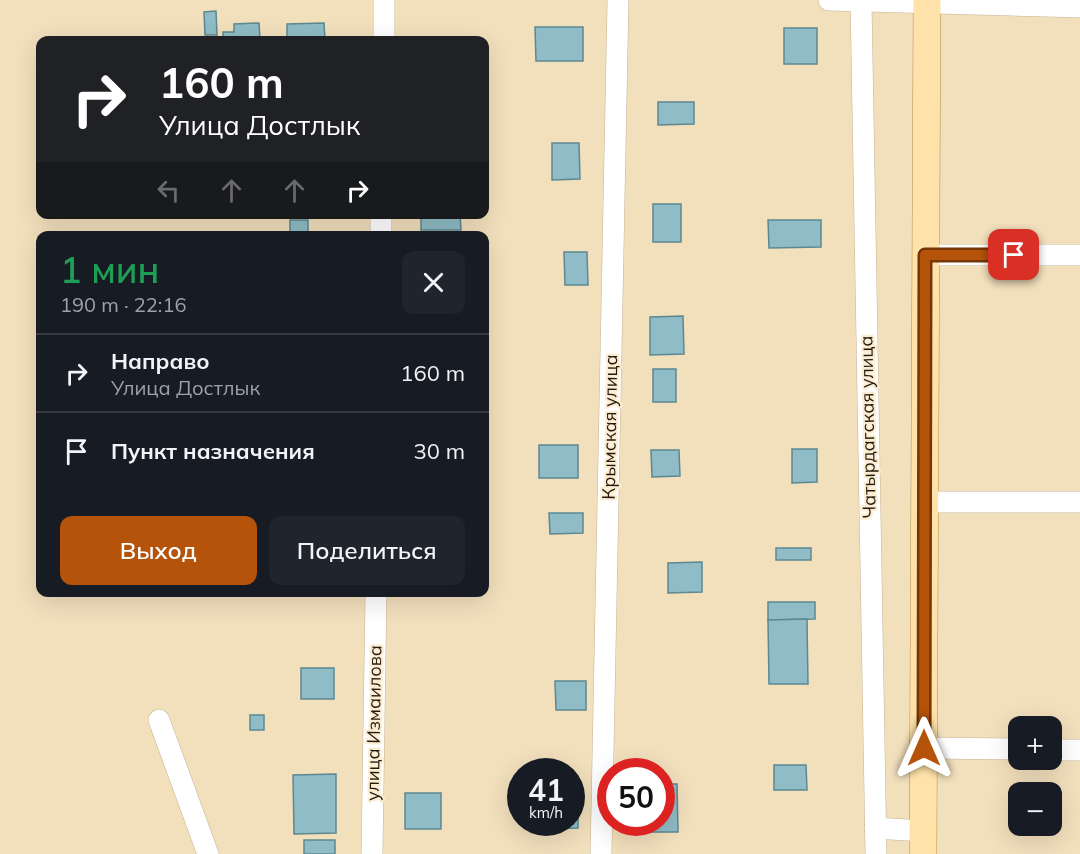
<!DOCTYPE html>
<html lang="ru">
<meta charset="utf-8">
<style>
body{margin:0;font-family:Mulish,sans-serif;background:#20242c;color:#f1f3f6;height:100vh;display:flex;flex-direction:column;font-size:22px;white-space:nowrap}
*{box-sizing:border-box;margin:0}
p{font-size:20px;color:#9ea1a6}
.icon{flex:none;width:33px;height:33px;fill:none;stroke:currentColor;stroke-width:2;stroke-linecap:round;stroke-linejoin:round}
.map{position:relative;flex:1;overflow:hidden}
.sheet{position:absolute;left:36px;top:231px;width:453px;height:366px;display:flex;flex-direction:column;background:#171b24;border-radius:12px;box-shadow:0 6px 24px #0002}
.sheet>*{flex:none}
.guide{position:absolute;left:36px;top:36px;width:453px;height:183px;border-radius:12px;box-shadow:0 6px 24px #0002;background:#202124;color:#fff;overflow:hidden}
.controls{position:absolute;left:1008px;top:716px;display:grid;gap:12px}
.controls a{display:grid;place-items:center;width:54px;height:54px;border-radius:12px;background:#171b24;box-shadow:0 6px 24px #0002;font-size:30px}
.speed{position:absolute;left:507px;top:758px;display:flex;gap:12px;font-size:30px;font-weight:700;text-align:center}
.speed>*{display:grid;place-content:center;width:78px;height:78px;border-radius:50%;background:#171b24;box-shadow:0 6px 24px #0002;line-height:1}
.speed small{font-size:15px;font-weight:400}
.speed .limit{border:9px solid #d22;background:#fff;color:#111}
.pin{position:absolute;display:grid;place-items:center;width:51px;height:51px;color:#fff;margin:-26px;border-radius:12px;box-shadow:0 3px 9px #0006}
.me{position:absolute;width:66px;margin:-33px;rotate:0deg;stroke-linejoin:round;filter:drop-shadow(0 0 4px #0008)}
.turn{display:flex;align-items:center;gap:21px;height:126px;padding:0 24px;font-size:27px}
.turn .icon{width:78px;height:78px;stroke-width:2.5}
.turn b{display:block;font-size:42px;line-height:51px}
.lanes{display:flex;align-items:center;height:57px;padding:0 24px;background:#0003;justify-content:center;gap:30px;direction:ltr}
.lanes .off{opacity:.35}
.round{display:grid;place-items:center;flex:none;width:63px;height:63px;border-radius:12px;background:#20242c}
.head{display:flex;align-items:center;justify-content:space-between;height:102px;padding:0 24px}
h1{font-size:36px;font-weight:600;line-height:45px;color:#1e9e55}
.cta{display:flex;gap:12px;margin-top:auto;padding:12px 24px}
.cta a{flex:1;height:69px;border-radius:12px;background:#b45309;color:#fff;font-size:24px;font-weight:600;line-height:69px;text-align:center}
.cta a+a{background:#20242c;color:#f1f3f6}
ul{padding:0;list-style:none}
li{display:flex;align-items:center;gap:18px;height:78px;padding:0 24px;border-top:2px solid #363941}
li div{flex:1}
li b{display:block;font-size:22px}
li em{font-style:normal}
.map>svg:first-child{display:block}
.building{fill:#8fbcc6;stroke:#5c8891;stroke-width:1.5}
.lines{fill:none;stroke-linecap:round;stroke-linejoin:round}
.minor-casing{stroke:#c6b392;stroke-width:22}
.major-casing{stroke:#b18f4d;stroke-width:28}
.minor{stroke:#fff;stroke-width:21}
.major{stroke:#ffe2a9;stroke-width:27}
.route-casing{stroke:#753606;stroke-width:15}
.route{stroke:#b45309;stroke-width:10}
.labels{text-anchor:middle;stroke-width:4.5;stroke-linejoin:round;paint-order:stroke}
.street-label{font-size:18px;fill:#20190d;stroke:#fcecd1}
</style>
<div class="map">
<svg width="1080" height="854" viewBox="0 0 1080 854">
<rect width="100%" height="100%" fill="#f2dfbc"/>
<g class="building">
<polygon points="216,11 217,35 205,35 204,12"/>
<polygon points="259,23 260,40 223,40 223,32 234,32 234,24"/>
<polygon points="324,23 325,40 287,40 287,24"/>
<polygon points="535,27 583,27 583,61 536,61"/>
<rect x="784" y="28" width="33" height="36"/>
<polygon points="658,102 694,102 694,124 658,125"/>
<polygon points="552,143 579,143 580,179 552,180"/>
<rect x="653" y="204" width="28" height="38"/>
<polygon points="421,214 460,214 461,230 421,230"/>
<rect x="290" y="220" width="18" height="16"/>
<polygon points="768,220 821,220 821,247 769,248"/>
<polygon points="564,252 587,252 588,285 565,285"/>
<polygon points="683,316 684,354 650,355 650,317"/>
<rect x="653" y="369" width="23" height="33"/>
<rect x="539" y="445" width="39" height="33"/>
<polygon points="792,449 817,449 817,482 792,483"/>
<polygon points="651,450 679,450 680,476 652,477"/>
<polygon points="549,513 583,513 583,533 550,534"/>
<rect x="776" y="548" width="35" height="12"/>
<polygon points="702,562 702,592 668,593 668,563"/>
<polygon points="768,602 815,602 815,619 768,620"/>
<polygon points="807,619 808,684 769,684 768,620"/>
<rect x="301" y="668" width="33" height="31"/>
<polygon points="555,681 586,681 586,710 556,710"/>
<rect x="250" y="715" width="14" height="15"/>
<polygon points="774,765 806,765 807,790 774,790"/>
<polygon points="336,774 336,833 294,834 293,775"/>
<polygon points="662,784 677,784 678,832 640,832 640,822 662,822"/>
<rect x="405" y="793" width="36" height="36"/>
<polygon points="572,795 578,795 578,828 541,829 541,822 572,822"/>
<rect x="304" y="840" width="31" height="14"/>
</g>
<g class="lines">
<defs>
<g id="minor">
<polyline points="829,0 1080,7"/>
<polyline points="861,0 876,854"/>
<polyline points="384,40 384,0"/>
<polyline points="381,236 381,214"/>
<polyline points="925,255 1080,255"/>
<polyline points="925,502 1080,502"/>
<polyline points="159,720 208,854"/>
<polyline points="923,748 1018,749"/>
<polyline points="1052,750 1080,750"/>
<polyline points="875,828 923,831"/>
<polyline points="372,854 376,592"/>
<polyline points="601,854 618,0"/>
</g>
<polyline id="major" points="923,854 927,0"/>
</defs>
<use href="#minor" class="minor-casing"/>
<use href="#major" class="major-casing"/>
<use href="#minor" class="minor"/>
<use href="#major" class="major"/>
</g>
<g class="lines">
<defs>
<polyline id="route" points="924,748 925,255 1014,255"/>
</defs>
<use href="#route" class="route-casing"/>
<use href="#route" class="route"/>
</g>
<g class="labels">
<g class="street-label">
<text transform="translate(610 427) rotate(-89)" y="6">Крымская улица</text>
<text transform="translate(868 427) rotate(-91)" y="6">Чатырдагская улица</text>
<text transform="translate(374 723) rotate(-89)" y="6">улица Измаилова</text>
</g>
</g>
</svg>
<div class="controls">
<a>+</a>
<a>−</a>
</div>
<div class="speed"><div>41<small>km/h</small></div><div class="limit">50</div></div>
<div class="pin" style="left:1014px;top:255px;background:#d93025"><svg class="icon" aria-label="arrive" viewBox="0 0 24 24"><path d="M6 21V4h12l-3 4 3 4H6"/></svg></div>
<svg class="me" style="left:924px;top:748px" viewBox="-20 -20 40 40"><path d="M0-17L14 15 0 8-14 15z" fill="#b45309" stroke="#fff" stroke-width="4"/></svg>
<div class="guide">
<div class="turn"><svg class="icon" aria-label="right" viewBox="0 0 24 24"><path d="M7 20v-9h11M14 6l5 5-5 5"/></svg><div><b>160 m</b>Улица Достлык</div></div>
<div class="lanes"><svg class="icon off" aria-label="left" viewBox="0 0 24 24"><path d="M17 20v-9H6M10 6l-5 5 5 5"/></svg><svg class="icon off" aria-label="ahead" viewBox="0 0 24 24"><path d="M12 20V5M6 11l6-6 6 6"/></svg><svg class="icon off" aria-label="ahead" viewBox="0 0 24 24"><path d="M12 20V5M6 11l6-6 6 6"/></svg><svg class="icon" aria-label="right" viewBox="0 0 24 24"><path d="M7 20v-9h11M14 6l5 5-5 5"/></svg></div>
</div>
<section class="sheet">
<div class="head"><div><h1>1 мин</h1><p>190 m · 22:16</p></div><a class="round"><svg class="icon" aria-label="close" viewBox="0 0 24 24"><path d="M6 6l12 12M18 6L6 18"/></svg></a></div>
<ul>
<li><svg class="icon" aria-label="right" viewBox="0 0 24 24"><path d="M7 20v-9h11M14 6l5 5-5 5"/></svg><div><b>Направо</b><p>Улица Достлык</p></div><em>160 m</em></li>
<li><svg class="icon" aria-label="arrive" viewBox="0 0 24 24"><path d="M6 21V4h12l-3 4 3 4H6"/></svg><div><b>Пункт назначения</b></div><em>30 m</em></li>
</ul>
<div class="cta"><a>Выход</a><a>Поделиться</a></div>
</section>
</div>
